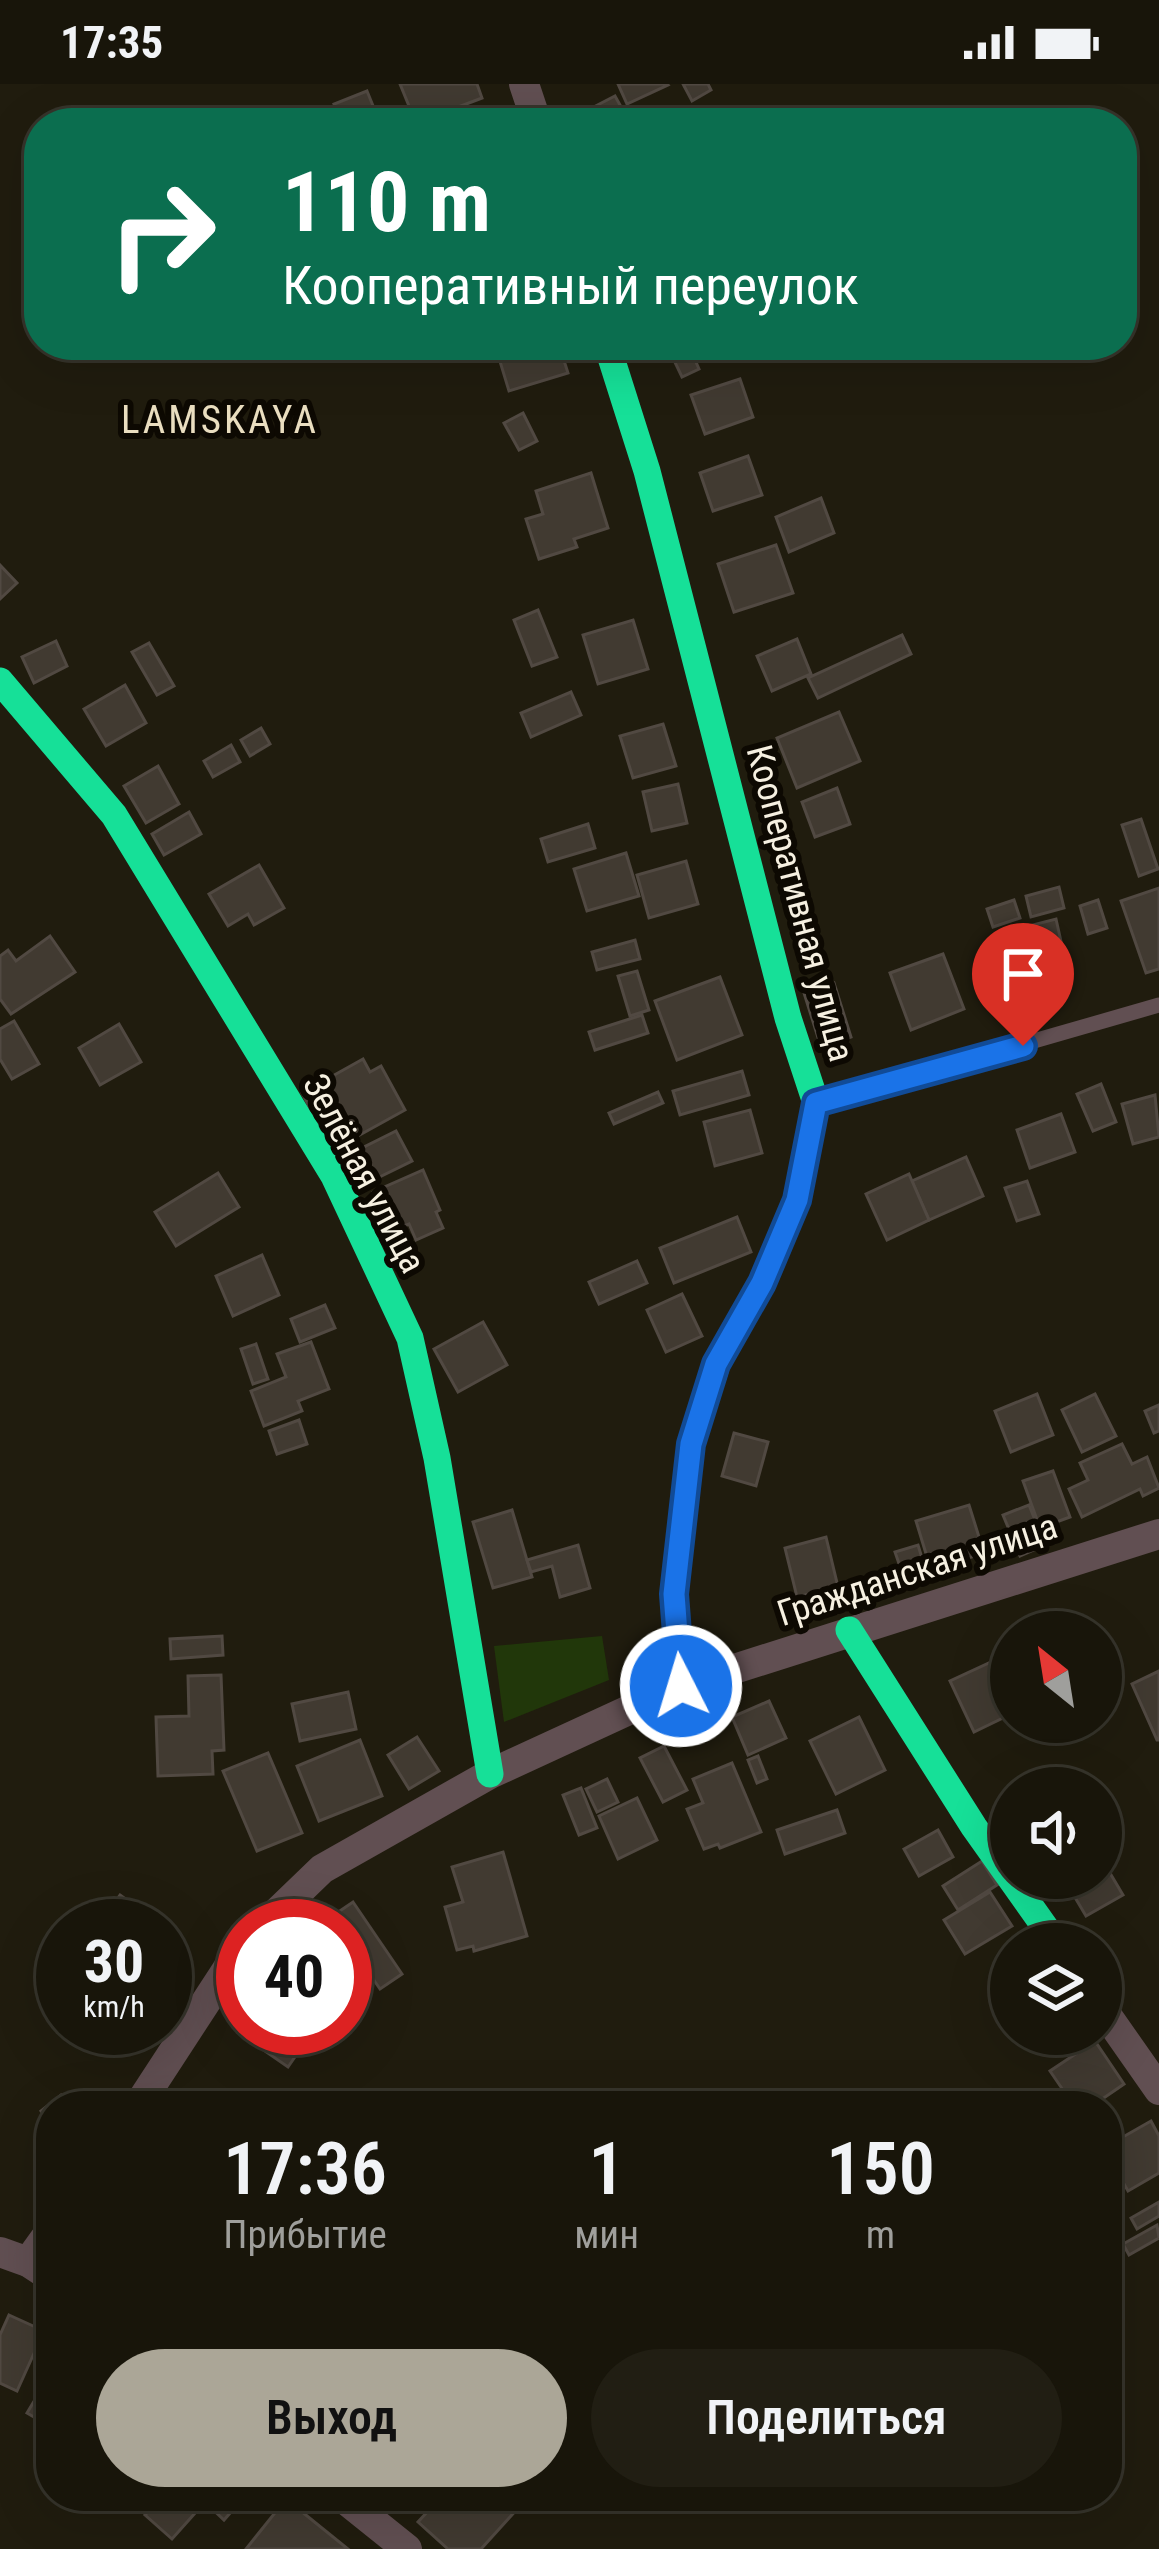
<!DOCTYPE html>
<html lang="ru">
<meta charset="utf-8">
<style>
body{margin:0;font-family:"Roboto Condensed",sans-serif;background:#211e13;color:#f1f3f6;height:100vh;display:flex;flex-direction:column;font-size:45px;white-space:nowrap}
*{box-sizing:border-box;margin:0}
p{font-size:39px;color:#9f9f9c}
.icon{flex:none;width:66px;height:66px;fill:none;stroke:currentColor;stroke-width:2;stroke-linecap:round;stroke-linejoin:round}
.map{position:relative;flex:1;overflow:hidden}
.sheet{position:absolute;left:36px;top:2007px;width:1086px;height:420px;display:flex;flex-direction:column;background:#18150a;border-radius:48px;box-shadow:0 12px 48px #0002,0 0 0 3px #36342b}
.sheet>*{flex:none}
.guide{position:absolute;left:24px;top:24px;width:1113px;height:252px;border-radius:48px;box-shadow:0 12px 48px #0002,0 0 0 3px #36342b;background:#0b6e4f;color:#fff;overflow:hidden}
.needle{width:78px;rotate:330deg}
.controls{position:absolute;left:990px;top:1527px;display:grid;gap:24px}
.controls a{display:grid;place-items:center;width:132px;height:132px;border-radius:50%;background:#18150a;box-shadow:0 12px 48px #0002,0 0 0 3px #36342b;font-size:60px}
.speed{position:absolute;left:36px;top:1815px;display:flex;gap:24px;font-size:60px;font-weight:700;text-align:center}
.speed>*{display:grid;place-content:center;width:156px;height:156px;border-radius:50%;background:#18150a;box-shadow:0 12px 48px #0002,0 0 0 3px #36342b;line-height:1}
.speed small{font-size:30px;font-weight:400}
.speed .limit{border:18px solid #d22;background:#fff;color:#111}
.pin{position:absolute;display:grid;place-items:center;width:102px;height:102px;color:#fff;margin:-123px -51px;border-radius:50% 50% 50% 0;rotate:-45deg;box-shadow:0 0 12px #0007}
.pin .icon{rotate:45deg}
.me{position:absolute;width:132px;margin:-66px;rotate:355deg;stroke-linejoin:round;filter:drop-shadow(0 0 9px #0008)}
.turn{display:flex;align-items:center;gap:42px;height:252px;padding:0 60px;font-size:54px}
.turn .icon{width:156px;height:156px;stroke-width:2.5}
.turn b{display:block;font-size:84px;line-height:102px}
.eta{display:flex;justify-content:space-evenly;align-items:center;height:204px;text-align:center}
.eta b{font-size:72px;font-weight:600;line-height:84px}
.primary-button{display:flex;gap:24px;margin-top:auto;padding:24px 60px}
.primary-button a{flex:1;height:138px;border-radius:72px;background:#aba697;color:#111;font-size:48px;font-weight:600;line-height:138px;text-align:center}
.primary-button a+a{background:#211e13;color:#f1f3f6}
.status{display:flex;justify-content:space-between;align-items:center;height:84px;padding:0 60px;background:#18150a;direction:ltr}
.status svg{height:33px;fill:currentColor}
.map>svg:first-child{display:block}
.green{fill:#21370a}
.building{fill:#413a31;stroke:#514942;stroke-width:3}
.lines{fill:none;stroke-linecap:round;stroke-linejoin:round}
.lane{stroke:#614f52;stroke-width:15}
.street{stroke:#614f52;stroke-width:30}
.fast{stroke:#16e098;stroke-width:27}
.route-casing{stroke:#114b97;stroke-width:30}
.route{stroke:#1a73e8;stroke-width:21}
.labels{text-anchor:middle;stroke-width:12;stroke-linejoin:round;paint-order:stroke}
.street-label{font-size:36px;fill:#f6f0e1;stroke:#0d0902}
.neighbourhood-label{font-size:39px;letter-spacing:3px;fill:#eadec0;stroke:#0d0902}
</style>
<div class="status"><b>17:35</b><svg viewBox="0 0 49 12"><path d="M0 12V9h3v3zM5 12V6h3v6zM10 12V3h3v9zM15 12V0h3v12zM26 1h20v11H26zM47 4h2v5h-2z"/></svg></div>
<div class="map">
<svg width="1159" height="2465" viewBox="0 0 1159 2465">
<rect width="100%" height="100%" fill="#201c0e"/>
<polygon class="green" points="602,1552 609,1596 504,1638 494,1562"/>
<g class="building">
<polygon points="400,0 477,0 482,14 416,39"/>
<polygon points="618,0 667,0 668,1 627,20"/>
<polygon points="683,0 708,0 711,6 692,17"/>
<polygon points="367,7 380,39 342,39 334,20"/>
<polygon points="615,12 630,39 588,39 582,29"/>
<polygon points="495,261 559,261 568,289 509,307"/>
<polygon points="689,262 699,285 682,293 671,270"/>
<polygon points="740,295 753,333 705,350 691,311"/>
<polygon points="523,329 537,357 519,366 504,339"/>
<polygon points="748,372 762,411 713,427 700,389"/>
<polygon points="591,389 608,444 574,455 577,463 539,475 526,435 543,430 536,407"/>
<polygon points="821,414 834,449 789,468 776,433"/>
<polygon points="776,461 793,509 734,528 718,480"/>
<polygon points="0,481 17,499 0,515"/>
<polygon points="538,526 557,573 532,582 514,536"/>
<polygon points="633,536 648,585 598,600 583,551"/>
<polygon points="902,551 911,570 818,614 808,594"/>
<polygon points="797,555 811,590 772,607 757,572"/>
<polygon points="56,557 67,582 34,599 22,573"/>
<polygon points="149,559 174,602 157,611 132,568"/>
<polygon points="125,601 146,639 106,662 84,625"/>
<polygon points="571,608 581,631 531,653 521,629"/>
<polygon points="839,628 860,677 797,704 777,654"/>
<polygon points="663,640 676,682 633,694 620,652"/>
<polygon points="261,644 270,660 250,672 241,656"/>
<polygon points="231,661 240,678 213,693 204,677"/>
<polygon points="158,682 179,720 146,739 124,702"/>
<polygon points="678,700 687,739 652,747 643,708"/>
<polygon points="837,704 850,740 815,753 802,718"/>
<polygon points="189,728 201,750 164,771 152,750"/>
<polygon points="1141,735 1158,785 1139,792 1122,741"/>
<polygon points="588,740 595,764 548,778 541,755"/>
<polygon points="626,769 639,812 587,827 574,785"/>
<polygon points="686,777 698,820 649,834 637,791"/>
<polygon points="259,781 284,824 254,841 248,830 228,842 209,810"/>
<polygon points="1059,803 1064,824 1031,833 1026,812"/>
<polygon points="1159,804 1159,885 1146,889 1121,817"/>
<polygon points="1014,816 1020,834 993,843 987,825"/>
<polygon points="1098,816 1107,844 1088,850 1080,822"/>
<polygon points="1056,835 1070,898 1027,909 1013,846"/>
<polygon points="50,852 75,888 11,930 0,915 0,872 8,866 16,877"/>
<polygon points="635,856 640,875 597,886 592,868"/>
<polygon points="943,870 964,925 911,946 890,889"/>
<polygon points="637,887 649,926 630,932 618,892"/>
<polygon points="720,893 742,951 677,976 655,917"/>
<polygon points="834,899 851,953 821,963 804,909"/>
<polygon points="642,931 648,949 595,966 589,948"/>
<polygon points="14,937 39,980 12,995 0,975 0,945"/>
<polygon points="119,940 141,978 100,1001 79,964"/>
<polygon points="363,975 370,988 381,982 405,1026 347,1058 324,1016 310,1024 302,1009"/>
<polygon points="742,987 749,1011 680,1031 673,1007"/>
<polygon points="1101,1000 1116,1038 1093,1047 1077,1010"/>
<polygon points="658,1008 663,1019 614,1040 609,1029"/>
<polygon points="1155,1011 1159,1053 1133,1060 1122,1020"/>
<polygon points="750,1026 762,1069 715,1082 704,1038"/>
<polygon points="1061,1030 1075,1068 1030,1084 1017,1046"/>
<polygon points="396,1047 412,1077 359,1103 344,1073"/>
<polygon points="966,1073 983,1112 929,1136 912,1097"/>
<polygon points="423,1086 440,1126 436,1128 443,1144 416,1156 409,1140 390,1148 373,1108"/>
<polygon points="218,1089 239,1123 176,1162 155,1128"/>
<polygon points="909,1090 929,1136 887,1156 866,1110"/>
<polygon points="1027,1097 1039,1130 1017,1137 1005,1104"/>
<polygon points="737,1133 751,1168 674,1199 660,1164"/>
<polygon points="262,1171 279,1211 233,1232 216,1192"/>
<polygon points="637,1177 647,1199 599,1220 589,1198"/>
<polygon points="682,1210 702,1252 666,1268 647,1226"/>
<polygon points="325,1221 335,1244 300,1258 291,1235"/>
<polygon points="483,1238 507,1281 458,1308 434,1265"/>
<polygon points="311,1258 329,1305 298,1317 302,1327 264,1342 251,1307 286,1293 277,1270"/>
<polygon points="256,1260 268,1295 253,1300 241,1265"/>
<polygon points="1037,1310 1053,1351 1011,1368 995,1327"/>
<polygon points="1095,1310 1116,1352 1082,1368 1062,1326"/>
<polygon points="1159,1321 1159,1347 1154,1349 1145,1327"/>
<polygon points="299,1336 307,1360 277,1370 269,1347"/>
<polygon points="734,1349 768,1358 756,1402 722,1392"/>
<polygon points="1122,1360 1132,1380 1147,1373 1159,1404 1143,1412 1140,1405 1082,1433 1069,1405 1088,1396 1080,1379"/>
<polygon points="1053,1387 1070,1433 1040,1444 1023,1397"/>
<polygon points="969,1421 984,1469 931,1486 916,1437"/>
<polygon points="1029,1421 1045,1461 1020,1472 1003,1431"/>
<polygon points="512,1426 532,1493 493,1504 473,1438"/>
<polygon points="826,1453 838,1503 797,1513 785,1464"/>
<polygon points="578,1461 590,1504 560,1513 552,1482 531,1488 527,1476"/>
<polygon points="918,1461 928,1494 906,1500 895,1468"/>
<polygon points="222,1552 223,1571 171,1575 170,1555"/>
<polygon points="991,1578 1011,1620 1011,1630 974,1648 950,1597"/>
<polygon points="1159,1587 1159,1656 1157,1656 1132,1600"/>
<polygon points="221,1591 224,1666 212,1667 213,1690 158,1692 156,1633 189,1632 188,1592"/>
<polygon points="348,1608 356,1645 300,1657 292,1620"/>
<polygon points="769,1617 786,1654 748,1671 732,1633"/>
<polygon points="859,1633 885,1686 836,1710 810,1657"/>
<polygon points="417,1653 439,1687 409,1705 388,1671"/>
<polygon points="360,1656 382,1712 319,1737 297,1682"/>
<polygon points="664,1662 687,1706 663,1718 640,1674"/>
<polygon points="268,1669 302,1749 257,1767 223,1687"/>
<polygon points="758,1672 767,1695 757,1699 748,1676"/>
<polygon points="732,1679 761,1748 720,1764 718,1760 704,1765 687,1725 703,1719 693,1695"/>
<polygon points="607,1695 618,1718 597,1728 586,1705"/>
<polygon points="581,1704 597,1744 579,1751 563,1711"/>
<polygon points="637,1714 657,1756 618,1775 599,1732"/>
<polygon points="837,1726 845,1749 785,1770 777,1746"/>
<polygon points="938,1746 953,1773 919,1792 904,1765"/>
<polygon points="503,1768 527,1852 474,1867 473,1862 457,1866 445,1823 463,1818 452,1783"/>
<polygon points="982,1777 997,1801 958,1826 943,1802"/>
<polygon points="1107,1784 1123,1811 1086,1832 1070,1805 1089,1794 1101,1794 1101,1787"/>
<polygon points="990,1808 1012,1842 965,1870 944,1836"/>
<polygon points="120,1811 142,1827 165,1842 111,1842 102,1836"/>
<polygon points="353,1818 402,1890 380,1905 345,1854 345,1842 337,1842 331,1833"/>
<polygon points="345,1873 365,1893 345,1913"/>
<polygon points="1011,1904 1011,1946 992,1916"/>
<polygon points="253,1944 315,1944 288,1983 246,1954"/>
<polygon points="1095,1957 1124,2000 1092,2022 1074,2022 1050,1987"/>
<polygon points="61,2011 70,2022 51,2022 51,2039 41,2027"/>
<polygon points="1151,2037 1159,2052 1159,2089 1128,2107 1107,2070 1107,2062"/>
<polygon points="1159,2118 1159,2132 1137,2145 1131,2134"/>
<polygon points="1157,2141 1159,2154 1129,2171 1123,2160"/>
<polygon points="9,2231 44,2247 17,2307 0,2299 0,2251"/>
<polygon points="51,2289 51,2343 27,2329"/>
<polygon points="163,2412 245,2412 224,2436 205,2418 172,2455 145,2431"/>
<polygon points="442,2412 529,2412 481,2465 448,2465 418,2438"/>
<polygon points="286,2415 348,2465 246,2465"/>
</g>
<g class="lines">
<polyline class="lane" points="822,1018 1159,921"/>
<g class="street">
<polyline points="524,0 537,39"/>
<polyline points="263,1842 322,1785 490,1690 681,1602 1159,1450"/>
<polyline points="1101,1923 1159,2006"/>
<polyline points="138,2022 243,1861"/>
<polyline points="0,2168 28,2178 51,2193"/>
<polyline points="28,2178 51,2146"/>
<polyline points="341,2412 407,2465"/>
</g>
<g class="fast">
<polyline points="607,261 647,387 788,934 816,1019 797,1116 762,1200 717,1280 691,1360 674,1511 681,1602"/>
<polyline points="0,597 114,731 334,1092 410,1254 437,1374 490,1690"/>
<polyline points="849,1546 974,1743 1057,1860"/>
</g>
</g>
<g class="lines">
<defs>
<polyline id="route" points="681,1602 674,1510 691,1360 716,1280 762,1199 797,1116 816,1019 1023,962"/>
</defs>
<use href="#route" class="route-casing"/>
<use href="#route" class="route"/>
</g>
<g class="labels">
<g class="street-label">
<text transform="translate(801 819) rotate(75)" y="13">Кооперативная улица</text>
<text transform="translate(365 1089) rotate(62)" y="13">Зелёная улица</text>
<text transform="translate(917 1485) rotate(-18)" y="13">Гражданская улица</text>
</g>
<g class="neighbourhood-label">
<text x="220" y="349">LAMSKAYA</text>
</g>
</g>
</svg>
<div class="controls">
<a><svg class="needle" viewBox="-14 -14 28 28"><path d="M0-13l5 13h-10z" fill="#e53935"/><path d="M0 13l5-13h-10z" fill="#9f9f9c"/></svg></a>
<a><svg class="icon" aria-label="sound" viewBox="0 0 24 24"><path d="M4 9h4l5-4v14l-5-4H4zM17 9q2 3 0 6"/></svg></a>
<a><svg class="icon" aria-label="layers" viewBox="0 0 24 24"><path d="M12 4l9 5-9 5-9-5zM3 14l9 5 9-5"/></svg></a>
</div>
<div class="speed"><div>30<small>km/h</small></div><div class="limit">40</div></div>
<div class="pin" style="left:1023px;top:962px;background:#d93025"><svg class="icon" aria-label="arrive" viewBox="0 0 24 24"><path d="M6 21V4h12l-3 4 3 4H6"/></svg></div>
<svg class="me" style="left:681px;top:1602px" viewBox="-20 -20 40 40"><circle r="17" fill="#1a73e8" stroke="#fff" stroke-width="3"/><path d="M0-11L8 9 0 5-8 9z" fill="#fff"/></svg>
<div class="guide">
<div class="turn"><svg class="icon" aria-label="right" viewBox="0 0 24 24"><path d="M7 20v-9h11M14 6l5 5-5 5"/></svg><div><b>110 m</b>Кооперативный переулок</div></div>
</div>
<section class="sheet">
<div class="eta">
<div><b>17:36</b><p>Прибытие</p></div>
<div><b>1</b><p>мин</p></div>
<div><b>150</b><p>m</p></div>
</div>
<div class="primary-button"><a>Выход</a><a>Поделиться</a></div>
</section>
</div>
